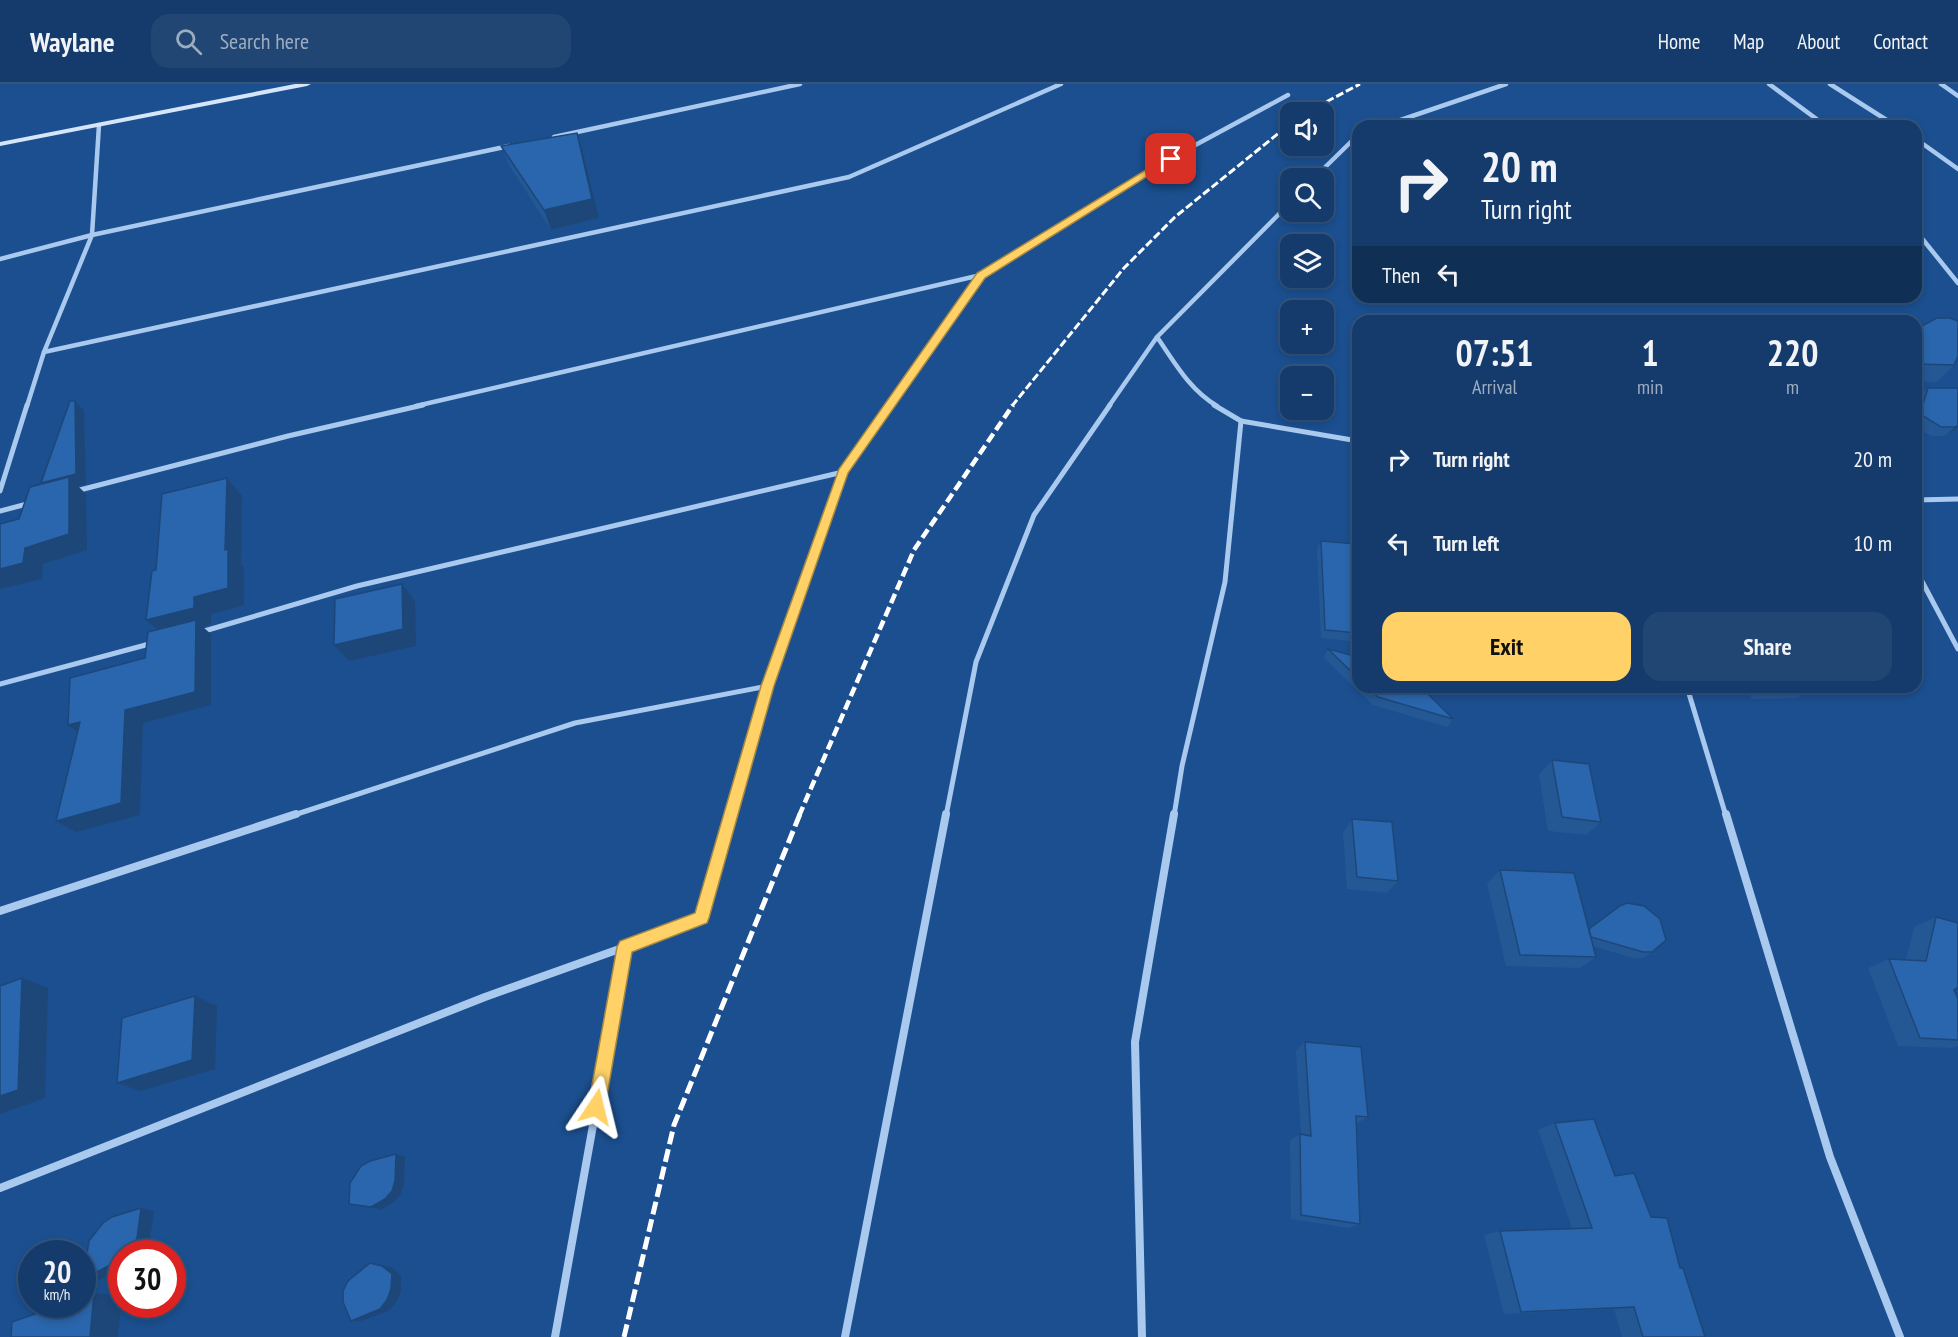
<!DOCTYPE html>
<meta charset="utf-8">
<style>
body{margin:0;font-family:"PT Sans Narrow",sans-serif;background:#214673;color:#f1f3f6;height:100vh;display:flex;flex-direction:column;font-size:22px;white-space:nowrap}
*{box-sizing:border-box;margin:0}
p{font-size:20px;color:#9dadc1}
.icon{flex:none;width:33px;height:33px;fill:none;stroke:currentColor;stroke-width:2;stroke-linecap:round;stroke-linejoin:round}
.map{position:relative;flex:1;overflow:hidden}
.details{position:absolute;left:1352px;top:231px;width:570px;height:378px;display:flex;flex-direction:column;background:#143b6b;border-radius:18px;box-shadow:0 3px 9px #0003,0 0 0 2px #33557e}
.details>*{flex:none}
.guide{position:absolute;left:1352px;top:36px;width:570px;height:183px;border-radius:18px;box-shadow:0 3px 9px #0003,0 0 0 2px #33557e;background:#143b6b;color:#f1f3f6;overflow:hidden}
.controls{position:absolute;left:1280px;top:18px;display:grid;gap:12px}
.controls a{display:grid;place-items:center;width:54px;height:54px;border-radius:12px;background:#143b6b;box-shadow:0 3px 9px #0003,0 0 0 2px #33557e;font-size:30px}
.speed{position:absolute;left:18px;top:1156px;display:flex;gap:12px;font-size:30px;font-weight:700;text-align:center}
.speed>*{display:grid;place-content:center;width:78px;height:78px;border-radius:50%;background:#143b6b;box-shadow:0 3px 9px #0003,0 0 0 2px #33557e;line-height:1}
.speed small{font-size:15px;font-weight:400}
.speed .limit{border:9px solid #d22;background:#fff;color:#111}
.pin{position:absolute;display:grid;place-items:center;width:51px;height:51px;color:#fff;margin:-26px;border-radius:12px;box-shadow:0 3px 9px #0006}
.me{position:absolute;width:66px;margin:-33px;rotate:10deg;stroke-linejoin:round;filter:drop-shadow(0 0 4px #0008)}
.turn{display:flex;align-items:center;gap:21px;height:126px;padding:0 30px;font-size:27px}
.turn .icon{width:78px;height:78px;stroke-width:2.5}
.turn b{display:block;font-size:42px;line-height:51px}
.then{display:flex;align-items:center;height:57px;padding:0 30px;background:#0003;gap:12px;font-size:22px}
.eta{display:flex;justify-content:space-evenly;align-items:center;height:102px;text-align:center}
.eta b{font-size:36px;font-weight:700;line-height:42px}
.cta{display:flex;gap:12px;margin-top:auto;padding:12px 30px}
.cta a{flex:1;height:69px;border-radius:18px;background:#ffd166;color:#111;font-size:24px;font-weight:700;line-height:69px;text-align:center}
.cta a+a{background:#214673;color:#f1f3f6}
ul{padding:0;list-style:none}
li{display:flex;align-items:center;gap:18px;height:84px;padding:0 30px}
li div{flex:1}
li b{display:block;font-size:22px}
li em{font-style:normal}
header{display:flex;align-items:center;gap:36px;box-sizing:border-box;height:84px;padding:0 30px;background:#143b6b;border-bottom:2px solid #33557e}
header strong{font-size:28px}
nav{display:flex;gap:33px;margin-inline-start:auto;font-size:21px}
.search{width:420px;height:54px;background:#214673;display:flex;align-items:center;gap:15px;box-sizing:border-box;padding:0 21px;border-radius:18px;color:#9dadc1;font-size:22px}
.map>svg:first-child{display:block}
.lines{fill:none;stroke-linecap:round;stroke-linejoin:round}
.street-far2{stroke:#a9c9ee;stroke-width:4.5}
.street-far1{stroke:#a9c9ee;stroke-width:5}
.street{stroke:#a9c9ee;stroke-width:8}
.secondary{fill:#d6e6fa;fill-rule:evenodd}
.rail-far2{stroke:#fff;stroke-width:3;stroke-dasharray:8 3;stroke-linecap:butt}
.rail-far1{stroke:#fff;stroke-width:4.5;stroke-dasharray:10 4.5;stroke-linecap:butt}
.rail{stroke:#fff;stroke-width:5;stroke-dasharray:13 5;stroke-linecap:butt}
.wall{fill:#245895}
.shaded-wall{fill:#1d4779}
.building{fill:#2a66ad;stroke:#1d4779;stroke-width:1.5}
.route{fill:#ffd166;stroke:#a68842;stroke-width:1.5}
</style>
<header>
<strong>Waylane</strong>
<div class="search"><svg class="icon" aria-label="search" viewBox="0 0 24 24"><circle cx="10" cy="10" r="6"/><path d="M15 15l6 6"/></svg>Search here</div>
<nav><a>Home</a><a>Map</a><a>About</a><a>Contact</a></nav>
</header>
<div class="map">
<svg width="1958" height="1253" viewBox="0 0 1958 1253">
<rect width="100%" height="100%" fill="#1b4f8f"/>
<g class="lines">
<g class="street-far2">
<polyline points="1769,0 1826,42"/>
<polyline points="1830,0 1896,42"/>
<polyline points="1941,0 1958,12"/>
<polyline points="1383,42 1506,0"/>
<polyline points="554,53 800,0"/>
<polyline points="1916,55 1958,85"/>
<polyline points="1314,94 1358,51"/>
<polyline points="1916,147 1958,199"/>
<polyline points="0,175 92,151 509,62"/>
<path d="M1157,253C1175,279 1189,305 1217,322"/>
<polyline points="44,268 849,93 1061,0"/>
<polyline points="27,322 44,268 92,151 99,41"/>
<polyline points="416,322 981,191"/>
<polyline points="889,322 981,191 1151,85 1288,11"/>
<polyline points="1109,322 1157,253 1290,119"/>
</g>
<g class="street-far1">
<polyline points="1241,337 1358,357"/>
<polyline points="0,407 27,321"/>
<polyline points="76,407 288,352 423,321"/>
<polyline points="1916,416 1958,415"/>
<polyline points="0,427 31,419"/>
<polyline points="1916,486 1958,565"/>
<polyline points="201,548 357,502 843,388"/>
<polyline points="0,600 153,559"/>
<polyline points="1687,603 1726,732"/>
<polyline points="291,732 575,639 768,602"/>
<polyline points="731,732 768,602 843,388 890,321"/>
<polyline points="946,732 976,578 1034,431 1110,321"/>
<polyline points="1174,732 1182,682 1225,498 1241,337 1214,321"/>
</g>
<g class="street">
<polyline points="1726,730 1830,1073 1900,1253"/>
<polyline points="0,827 296,730"/>
<polyline points="0,1104 485,913 625,863"/>
<polyline points="555,1253 625,863 702,834 732,730"/>
<polyline points="845,1253 946,730"/>
<polyline points="1142,1253 1135,958 1174,730"/>
</g>
<polygon class="secondary" points="295,0 311,0 307,2 0,62 0,58"/>
<g class="rail-far2">
<polyline points="1307,28 1360,0"/>
<polyline points="1012,322 1124,184 1175,133 1290,40"/>
</g>
<polyline class="rail-far1" points="799,732 914,466 1013,321"/>
<polyline class="rail" points="624,1253 674,1041 800,730"/>
</g>
<g class="wall">
<polygon points="501,62 583,68 599,134 551,146 509,81"/>
<polygon points="1916,245 1954,281 1937,298 1916,297"/>
<polygon points="1928,304 1958,343 1945,352 1931,352 1916,343 1916,323 1918,314"/>
<polygon points="1321,457 1358,477 1358,558 1321,554 1317,466"/>
<polygon points="1328,565 1358,573 1358,603 1421,603 1453,635 1447,643 1373,621 1324,574"/>
<polygon points="1547,603 1557,603 1555,605"/>
<polygon points="1746,603 1811,603 1798,614 1752,615"/>
<polygon points="1552,676 1601,738 1586,751 1548,747 1539,691"/>
<polygon points="1352,735 1398,797 1387,809 1347,805 1343,749"/>
<polygon points="1500,786 1589,845 1652,868 1643,874 1633,874 1593,862 1596,873 1580,884 1506,882 1487,799"/>
<polygon points="1936,833 1954,906 1958,915 1958,962 1951,964 1898,962 1868,884 1889,875 1906,876 1914,843"/>
<polygon points="1305,958 1368,1033 1356,1040 1360,1140 1348,1144 1291,1135 1290,1056 1300,1050 1301,1050 1296,967"/>
<polygon points="1555,1039 1615,1092 1651,1133 1680,1184 1705,1253 1622,1253 1614,1225 1504,1230 1484,1151 1500,1147 1572,1144 1538,1046"/>
</g>
<g class="shaded-wall">
<polygon points="577,49 583,68 599,134 551,146 544,126"/>
<polygon points="75,317 84,327 86,400 78,402 86,410 87,466 43,480 42,495 0,505 0,485 25,464 69,450 41,399"/>
<polygon points="1958,341 1958,343 1945,352 1955,343"/>
<polygon points="227,394 242,412 241,480 244,483 244,521 211,530 211,540 203,543 211,550 211,621 143,639 140,731 76,748 56,737 125,626 165,552 146,536 194,513 225,466"/>
<polygon points="402,500 415,517 416,562 349,577 334,561"/>
<polygon points="80,638 86,654 68,641"/>
<polygon points="22,894 48,904 45,1014 0,1030 0,1012"/>
<polygon points="195,912 217,922 215,985 141,1007 117,999"/>
<polygon points="396,1070 405,1073 404,1100 401,1110 394,1118 380,1126 371,1123"/>
<polygon points="141,1124 154,1127 150,1156 145,1167 142,1170 127,1170"/>
<polygon points="122,1175 122,1184 97,1197 83,1195"/>
<polygon points="370,1179 391,1183 401,1191 401,1206 397,1217 390,1226 361,1237 351,1237"/>
<polygon points="94,1209 122,1212 118,1253 90,1253"/>
</g>
<g class="building">
<polygon points="577,49 592,115 544,126 501,62"/>
<polygon points="1937,234 1950,234 1958,237 1958,272 1954,281 1916,280 1916,245"/>
<polygon points="1928,304 1958,304 1958,341 1955,343 1941,343 1920,330"/>
<polygon points="70,317 75,317 76,390 41,399"/>
<polygon points="69,393 69,450 25,464 23,479 0,485 0,440 19,435 30,403"/>
<polygon points="227,394 225,466 228,465 228,504 194,513 194,524 146,536 152,487 156,486 162,410"/>
<polygon points="1321,457 1356,460 1358,477 1358,549 1325,546"/>
<polygon points="402,500 403,545 334,561 335,515"/>
<polygon points="196,536 195,608 125,626 121,719 56,737 80,638 68,641 70,594 145,574 148,548"/>
<polygon points="1328,565 1358,573 1358,594"/>
<polygon points="1367,603 1421,603 1453,635 1378,613"/>
<polygon points="1552,676 1589,680 1601,738 1562,733"/>
<polygon points="1352,735 1392,738 1398,797 1357,793"/>
<polygon points="1500,786 1574,789 1596,873 1520,871"/>
<polygon points="1627,819 1644,822 1660,835 1666,856 1652,868 1643,868 1591,853 1589,845 1620,822"/>
<polygon points="1936,833 1958,839 1958,903 1954,906 1958,915 1958,956 1920,954 1889,875 1926,877"/>
<polygon points="22,894 18,1006 0,1012 0,902"/>
<polygon points="195,912 192,976 117,999 122,934"/>
<polygon points="1305,958 1361,963 1368,1033 1356,1032 1360,1140 1301,1131 1300,1050 1311,1052"/>
<polygon points="1594,1035 1615,1092 1634,1089 1651,1133 1667,1134 1680,1184 1683,1184 1705,1253 1643,1253 1634,1223 1521,1228 1500,1147 1592,1144 1555,1039"/>
<polygon points="396,1070 395,1097 392,1107 385,1115 371,1123 349,1120 350,1099 361,1082 370,1077"/>
<polygon points="141,1124 137,1154 132,1165 127,1170 122,1170 122,1175 83,1195 89,1157 103,1139 112,1133"/>
<polygon points="370,1179 382,1182 392,1190 391,1205 387,1216 380,1225 351,1237 343,1218 343,1207 348,1197"/>
<polygon points="94,1209 90,1253 11,1253 12,1238 61,1221 82,1221 82,1213"/>
</g>
<polygon class="route" points="1167,73 1175,75 985,194 848,389 774,602 709,834 707,839 632,868 605,1023 602,1029 596,1032 590,1029 588,1023 617,863 620,857 695,829 761,602 839,385 977,189"/>
</svg>
<div class="controls">
<a><svg class="icon" aria-label="sound" viewBox="0 0 24 24"><path d="M4 9h4l5-4v14l-5-4H4zM17 9q2 3 0 6"/></svg></a>
<a><svg class="icon" aria-label="search" viewBox="0 0 24 24"><circle cx="10" cy="10" r="6"/><path d="M15 15l6 6"/></svg></a>
<a><svg class="icon" aria-label="layers" viewBox="0 0 24 24"><path d="M12 4l9 5-9 5-9-5zM3 14l9 5 9-5"/></svg></a>
<a>+</a>
<a>−</a>
</div>
<div class="speed"><div>20<small>km/h</small></div><div class="limit">30</div></div>
<div class="pin" style="left:1171px;top:75px;background:#d93025"><svg class="icon" aria-label="arrive" viewBox="0 0 24 24"><path d="M6 21V4h12l-3 4 3 4H6"/></svg></div>
<svg class="me" style="left:596px;top:1023px" viewBox="-20 -20 40 40"><path d="M0-17L14 15 0 8-14 15z" fill="#ffd166" stroke="#fff" stroke-width="4"/></svg>
<div class="guide">
<div class="turn"><svg class="icon" aria-label="right" viewBox="0 0 24 24"><path d="M7 20v-9h11M14 6l5 5-5 5"/></svg><div><b>20 m</b>Turn right</div></div>
<div class="then">Then<svg class="icon" aria-label="left" viewBox="0 0 24 24"><path d="M17 20v-9H6M10 6l-5 5 5 5"/></svg></div>
</div>
<section class="details">
<div class="eta">
<div><b>07:51</b><p>Arrival</p></div>
<div><b>1</b><p>min</p></div>
<div><b>220</b><p>m</p></div>
</div>
<ul>
<li><svg class="icon" aria-label="right" viewBox="0 0 24 24"><path d="M7 20v-9h11M14 6l5 5-5 5"/></svg><div><b>Turn right</b></div><em>20 m</em></li>
<li><svg class="icon" aria-label="left" viewBox="0 0 24 24"><path d="M17 20v-9H6M10 6l-5 5 5 5"/></svg><div><b>Turn left</b></div><em>10 m</em></li>
</ul>
<div class="cta"><a>Exit</a><a>Share</a></div>
</section>
</div>
